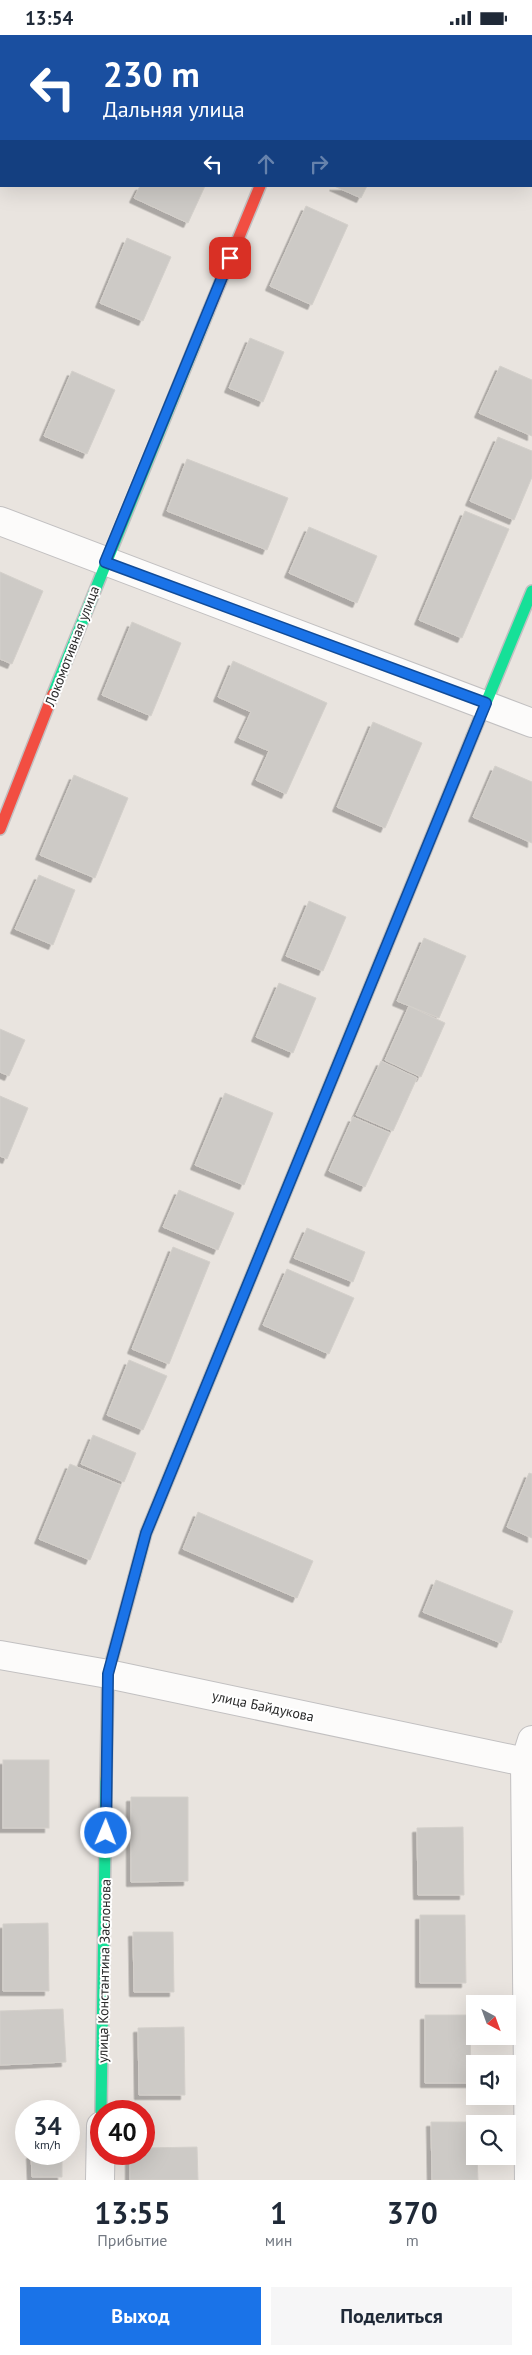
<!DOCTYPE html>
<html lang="ru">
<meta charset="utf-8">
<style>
body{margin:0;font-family:"PT Sans",sans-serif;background:#f6f6f7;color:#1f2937;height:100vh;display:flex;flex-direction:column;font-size:19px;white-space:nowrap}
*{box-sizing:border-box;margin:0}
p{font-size:16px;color:#747a83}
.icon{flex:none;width:28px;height:28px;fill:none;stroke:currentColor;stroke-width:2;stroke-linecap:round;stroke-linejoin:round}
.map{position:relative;height:2145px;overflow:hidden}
.panel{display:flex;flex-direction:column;background:#fff;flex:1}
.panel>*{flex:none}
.guide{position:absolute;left:0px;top:0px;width:532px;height:152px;box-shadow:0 5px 20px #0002;background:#1a4fa0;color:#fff;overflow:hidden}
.needle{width:32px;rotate:139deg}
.controls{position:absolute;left:466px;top:1960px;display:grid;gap:10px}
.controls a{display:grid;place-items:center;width:50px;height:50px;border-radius:0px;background:#fff;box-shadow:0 5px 20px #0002;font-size:25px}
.speed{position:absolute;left:15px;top:2065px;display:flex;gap:10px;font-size:25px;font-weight:700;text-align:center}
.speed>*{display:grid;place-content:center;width:65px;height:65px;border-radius:50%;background:#fff;box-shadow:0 5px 20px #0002;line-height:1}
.speed small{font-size:12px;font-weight:400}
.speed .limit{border:8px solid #d22;background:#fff;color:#111}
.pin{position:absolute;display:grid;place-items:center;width:42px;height:42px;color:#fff;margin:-21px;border-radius:10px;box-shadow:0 2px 8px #0006}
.me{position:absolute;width:55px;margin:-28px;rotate:1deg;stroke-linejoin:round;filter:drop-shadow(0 0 4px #0008)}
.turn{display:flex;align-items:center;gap:18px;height:105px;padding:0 20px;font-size:22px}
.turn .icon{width:65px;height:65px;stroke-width:2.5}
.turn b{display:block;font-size:35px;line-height:42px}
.lanes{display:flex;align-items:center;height:48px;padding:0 20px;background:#0003;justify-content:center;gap:25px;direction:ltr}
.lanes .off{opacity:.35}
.eta{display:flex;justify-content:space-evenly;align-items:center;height:85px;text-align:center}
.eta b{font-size:30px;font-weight:700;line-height:35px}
.primary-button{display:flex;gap:10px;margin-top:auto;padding:10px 20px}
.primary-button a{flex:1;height:58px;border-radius:0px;background:#1a73e8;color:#fff;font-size:20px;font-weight:700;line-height:58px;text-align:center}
.primary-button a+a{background:#f6f6f7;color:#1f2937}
.status{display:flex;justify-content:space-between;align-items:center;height:35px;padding:0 25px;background:#fff;direction:ltr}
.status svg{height:14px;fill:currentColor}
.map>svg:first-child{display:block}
.building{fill:#cdcac6;stroke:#d4d0cb;filter:url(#shadow)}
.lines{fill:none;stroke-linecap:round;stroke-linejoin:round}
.street-casing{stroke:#c2c0c1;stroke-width:30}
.fast-casing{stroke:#c2c0c1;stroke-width:14}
.slow-casing{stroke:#c2c0c1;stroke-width:14}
.jam-casing{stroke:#c2c0c1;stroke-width:14}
.street{stroke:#fcfbfa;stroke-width:28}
.fast{stroke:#16e098;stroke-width:11}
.slow{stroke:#ffcf43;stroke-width:11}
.jam{stroke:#f24e42;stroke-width:11}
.route-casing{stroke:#114b97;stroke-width:12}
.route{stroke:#1a73e8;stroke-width:9}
.labels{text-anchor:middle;stroke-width:4;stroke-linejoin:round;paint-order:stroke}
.street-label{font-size:14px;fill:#2a2a2a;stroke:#fff}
</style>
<div class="status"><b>13:54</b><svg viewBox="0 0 49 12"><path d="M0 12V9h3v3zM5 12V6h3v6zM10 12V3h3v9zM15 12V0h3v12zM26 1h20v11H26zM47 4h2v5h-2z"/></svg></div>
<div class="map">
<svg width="532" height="2145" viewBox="0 0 532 2145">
<defs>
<filter id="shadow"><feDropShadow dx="-4.5" dy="4.5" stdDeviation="0" flood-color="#0004"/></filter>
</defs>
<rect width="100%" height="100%" fill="#e9e4df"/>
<g class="building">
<polygon points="140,151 205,151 188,188 134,163"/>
<polygon points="334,151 367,151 361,163"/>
<polygon points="306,171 348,190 312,270 270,251"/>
<polygon points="127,203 171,222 143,286 100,268"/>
<polygon points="250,303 284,317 263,367 229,353"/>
<polygon points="500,331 532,345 532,401 479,378"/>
<polygon points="72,336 115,355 87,419 44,401"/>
<polygon points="498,402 532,416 532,442 514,485 470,466"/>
<polygon points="187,424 288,463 267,515 167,476"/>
<polygon points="465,476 509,494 462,603 419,585"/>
<polygon points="309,492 377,521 357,568 289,538"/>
<polygon points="0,537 43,556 12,629 0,624"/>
<polygon points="132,587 181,608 151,681 102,660"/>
<polygon points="233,626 327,668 286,759 256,745 269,716 239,703 251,677 218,662"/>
<polygon points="373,687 422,708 385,793 337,772"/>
<polygon points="495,731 532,747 532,808 473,782"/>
<polygon points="74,740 128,763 95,843 40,820"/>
<polygon points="39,840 75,855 53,910 15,894"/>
<polygon points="309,866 346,882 323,936 286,921"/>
<polygon points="424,903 466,921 439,983 397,966"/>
<polygon points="279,948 316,963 293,1018 256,1002"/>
<polygon points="409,971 445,988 421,1042 385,1025"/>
<polygon points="0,994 25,1005 9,1041 0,1037"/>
<polygon points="381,1026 417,1043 393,1096 356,1080"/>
<polygon points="225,1058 273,1078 244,1150 195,1130"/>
<polygon points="0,1061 28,1073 7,1124 0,1121"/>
<polygon points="353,1082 390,1098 365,1152 329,1136"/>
<polygon points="179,1155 234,1178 218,1215 163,1192"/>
<polygon points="307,1193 365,1217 353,1247 294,1223"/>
<polygon points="173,1212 210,1227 169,1329 132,1314"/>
<polygon points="287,1234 354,1263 329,1319 263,1290"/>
<polygon points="129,1325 167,1341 143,1395 107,1380"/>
<polygon points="93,1400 136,1418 124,1447 81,1429"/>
<polygon points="70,1429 121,1450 90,1525 39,1504"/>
<polygon points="529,1438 532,1439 532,1503 507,1492"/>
<polygon points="198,1477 313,1526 297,1563 183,1514"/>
<polygon points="436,1545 513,1576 501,1608 423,1577"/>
<rect x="3" y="1725" width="46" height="68"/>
<polygon points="131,1762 188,1762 188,1846 131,1847"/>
<polygon points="463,1792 464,1860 418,1860 417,1793"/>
<polygon points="420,1880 465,1880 466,1948 420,1948"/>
<polygon points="48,1888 49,1956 3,1956 3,1889"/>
<polygon points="133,1897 173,1897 174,1957 134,1957"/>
<polygon points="63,1974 66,2027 0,2030 0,1976"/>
<polygon points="425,1980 470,1980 471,2048 425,2048"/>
<polygon points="184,1992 185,2060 139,2060 138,1993"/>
<polygon points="431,2087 477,2087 475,2089 475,2121 477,2121 478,2145 432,2145"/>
<polygon points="197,2112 198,2145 130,2145 130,2119 144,2119 144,2113"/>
<polygon points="31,2119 62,2119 62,2142 32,2142"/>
</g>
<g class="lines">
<defs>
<g id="street">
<polyline points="322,1 322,0"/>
<polyline points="0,486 532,688"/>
<polyline points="0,1620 108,1639 525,1727"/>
<polyline points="100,2145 101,2091"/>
<polyline points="529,2145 525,1727 532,1705"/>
</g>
<g id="fast">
<polyline points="53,659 208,277"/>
<polyline points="472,702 532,556"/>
<polyline points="134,1543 146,1498 384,917"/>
<polyline points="101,2076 106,1744"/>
</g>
<g id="slow">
<polyline points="384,917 472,702"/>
<polyline points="106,1744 108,1639 134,1543"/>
</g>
<g id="jam">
<polyline points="208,277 260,151"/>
<polyline points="0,794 53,659"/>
</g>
</defs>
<use href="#street" class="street-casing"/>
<use href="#fast" class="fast-casing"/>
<use href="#slow" class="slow-casing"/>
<use href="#jam" class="jam-casing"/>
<use href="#street" class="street"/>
<use href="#fast" class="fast"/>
<use href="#slow" class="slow"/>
<use href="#jam" class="jam"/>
</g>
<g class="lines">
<defs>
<polyline id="route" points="106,1798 108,1639 146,1498 486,668 105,527 230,223"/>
</defs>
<use href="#route" class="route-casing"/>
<use href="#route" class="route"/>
</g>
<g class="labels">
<g class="street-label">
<text transform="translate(72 611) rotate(-69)" y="5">Локомотивная улица</text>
<text transform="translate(263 1671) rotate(12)" y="5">улица Байдукова</text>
<text transform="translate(104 1936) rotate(-89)" y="5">улица Константина Заслонова</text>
</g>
</g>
</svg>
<div class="controls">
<a><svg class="needle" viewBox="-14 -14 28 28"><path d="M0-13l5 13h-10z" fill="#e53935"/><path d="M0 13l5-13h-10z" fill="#747a83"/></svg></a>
<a><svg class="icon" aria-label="sound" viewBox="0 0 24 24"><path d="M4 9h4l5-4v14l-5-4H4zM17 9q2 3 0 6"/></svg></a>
<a><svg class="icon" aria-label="search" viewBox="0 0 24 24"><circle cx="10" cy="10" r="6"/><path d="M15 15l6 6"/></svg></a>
</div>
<div class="speed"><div>34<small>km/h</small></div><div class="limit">40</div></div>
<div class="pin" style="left:230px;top:223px;background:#d93025"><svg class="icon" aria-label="arrive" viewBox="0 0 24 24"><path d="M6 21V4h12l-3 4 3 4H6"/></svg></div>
<svg class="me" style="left:106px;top:1798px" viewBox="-20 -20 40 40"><circle r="17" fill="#1a73e8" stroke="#fff" stroke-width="3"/><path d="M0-11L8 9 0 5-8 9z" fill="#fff"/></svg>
<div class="guide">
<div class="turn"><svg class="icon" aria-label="left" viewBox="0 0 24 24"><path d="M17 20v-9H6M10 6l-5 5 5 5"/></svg><div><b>230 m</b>Дальняя улица</div></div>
<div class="lanes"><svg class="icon" aria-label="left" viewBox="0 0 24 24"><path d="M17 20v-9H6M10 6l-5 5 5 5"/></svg><svg class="icon off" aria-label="ahead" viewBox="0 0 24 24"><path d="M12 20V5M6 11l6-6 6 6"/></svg><svg class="icon off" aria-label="right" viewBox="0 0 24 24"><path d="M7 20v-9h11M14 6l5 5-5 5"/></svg></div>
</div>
</div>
<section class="panel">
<div class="eta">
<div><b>13:55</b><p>Прибытие</p></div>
<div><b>1</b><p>мин</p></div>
<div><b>370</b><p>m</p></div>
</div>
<div class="primary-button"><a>Выход</a><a>Поделиться</a></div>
</section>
